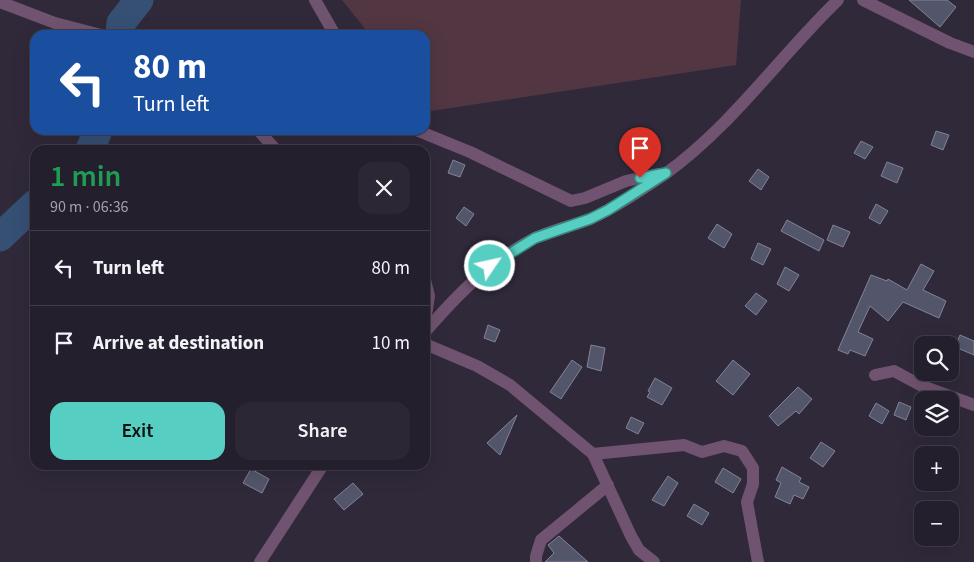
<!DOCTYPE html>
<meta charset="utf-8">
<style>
body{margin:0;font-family:"Source Sans 3",sans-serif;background:#2c2734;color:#f1f3f6;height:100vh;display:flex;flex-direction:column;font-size:19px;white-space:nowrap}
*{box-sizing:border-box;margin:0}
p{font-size:16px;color:#a3a2a9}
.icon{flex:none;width:28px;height:28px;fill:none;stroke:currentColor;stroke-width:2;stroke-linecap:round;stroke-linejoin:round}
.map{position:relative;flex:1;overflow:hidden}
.panel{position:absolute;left:30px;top:145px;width:400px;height:325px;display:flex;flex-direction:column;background:#241f2c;border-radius:15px;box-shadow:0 5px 20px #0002,0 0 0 1px #413d48}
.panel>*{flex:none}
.hud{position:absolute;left:30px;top:30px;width:400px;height:105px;border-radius:15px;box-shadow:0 5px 20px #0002,0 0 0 1px #413d48;background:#1a4fa0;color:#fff;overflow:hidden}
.tools{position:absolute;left:914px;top:336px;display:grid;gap:10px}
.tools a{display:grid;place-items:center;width:45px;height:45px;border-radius:10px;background:#241f2c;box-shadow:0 5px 20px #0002,0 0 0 1px #413d48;font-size:25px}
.pin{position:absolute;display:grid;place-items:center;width:42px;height:42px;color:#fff;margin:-51px -21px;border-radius:50% 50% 50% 0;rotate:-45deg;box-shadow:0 0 5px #0007}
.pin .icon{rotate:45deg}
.me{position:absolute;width:55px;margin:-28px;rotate:56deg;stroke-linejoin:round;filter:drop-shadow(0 0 4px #0008)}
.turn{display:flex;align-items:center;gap:18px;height:105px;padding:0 20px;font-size:22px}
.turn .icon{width:65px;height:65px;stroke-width:2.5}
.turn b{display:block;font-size:35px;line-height:42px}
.round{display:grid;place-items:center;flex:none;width:52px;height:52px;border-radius:15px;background:#2c2734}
.head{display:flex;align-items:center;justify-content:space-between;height:85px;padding:0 20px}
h1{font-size:30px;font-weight:600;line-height:38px;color:#1e9e55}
.button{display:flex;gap:10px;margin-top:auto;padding:10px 20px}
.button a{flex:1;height:58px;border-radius:15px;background:#57cec2;color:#111;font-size:20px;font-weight:600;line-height:58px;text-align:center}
.button a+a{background:#2c2734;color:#f1f3f6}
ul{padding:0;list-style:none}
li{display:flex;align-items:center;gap:15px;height:75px;padding:0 20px;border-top:1px solid #413d48}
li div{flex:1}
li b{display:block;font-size:19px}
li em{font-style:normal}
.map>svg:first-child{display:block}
.green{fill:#523743}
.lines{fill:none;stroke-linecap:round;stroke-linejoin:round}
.river{stroke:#365074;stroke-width:29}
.building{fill:#53566a;stroke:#808398}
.minor{stroke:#705370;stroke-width:12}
.route-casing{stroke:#39867e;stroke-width:12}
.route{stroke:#57cec2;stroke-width:9}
</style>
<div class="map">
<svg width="974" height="562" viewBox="0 0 974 562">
<rect width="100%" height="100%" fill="#30293a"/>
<polygon class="green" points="342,0 741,0 736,65 431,111 425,103 425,35 370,35"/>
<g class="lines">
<g class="river">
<polyline points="120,35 121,23 139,0"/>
<polyline points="90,150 98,130"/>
<polyline points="0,237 35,204"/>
</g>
</g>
<g class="building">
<polygon points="909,0 947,0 956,7 940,27"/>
<polygon points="936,131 949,135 943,150 931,145"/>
<polygon points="861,141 873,147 865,159 854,153"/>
<polygon points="453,160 465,165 460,177 448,173"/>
<polygon points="887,162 903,168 897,183 881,176"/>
<polygon points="758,169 769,177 761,190 749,181"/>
<polygon points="876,204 888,211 880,224 869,218"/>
<polygon points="464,207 474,214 466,226 456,218"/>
<polygon points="787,220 824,240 819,251 781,231"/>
<polygon points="717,224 732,234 724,248 708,238"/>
<polygon points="833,225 850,232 843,247 827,240"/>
<polygon points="758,243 771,249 763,265 751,259"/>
<polygon points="921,264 934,271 923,290 946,301 939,318 903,302 888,321 870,306 858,332 873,339 865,356 850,350 848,354 838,350 871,275 887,281 888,279 907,290"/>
<polygon points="785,267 799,275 789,291 777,284"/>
<polygon points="756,293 767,301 756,315 745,306"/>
<polygon points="488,325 500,330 495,342 484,338"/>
<polygon points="960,335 974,341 974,355 955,347"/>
<polygon points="591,345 605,348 601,371 587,367"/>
<polygon points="572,360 582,367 561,399 550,392"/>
<polygon points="733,360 750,374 733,395 716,381"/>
<polygon points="655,378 672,388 662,405 647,397 650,392 648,391"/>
<polygon points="798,387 812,399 799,414 796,411 778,426 769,416"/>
<polygon points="899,402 911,407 906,420 894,415"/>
<polygon points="876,403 889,411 882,424 869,416"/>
<polygon points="517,415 500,455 487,443"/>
<polygon points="631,417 644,423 638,434 626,428"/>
<polygon points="821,442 835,451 823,467 810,458"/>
<polygon points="782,467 801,478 799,482 809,487 803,499 794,495 790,504 775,497 781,483 776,480"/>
<polygon points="723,468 741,479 733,493 715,482"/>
<polygon points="251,469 269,479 262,493 243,483"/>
<polygon points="668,476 678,483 664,506 652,500"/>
<polygon points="353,483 363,494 344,510 334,499"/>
<polygon points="694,504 709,513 702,525 687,516"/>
<polygon points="559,536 588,562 545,562 554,553 548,545"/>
</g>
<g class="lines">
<g class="minor">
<polyline points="315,0 335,35"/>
<polyline points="863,0 950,43 974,52"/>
<polyline points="0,2 55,23 101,35"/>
<polyline points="258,130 276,150"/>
<polyline points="416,130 470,152 571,201 585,198 626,181 658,174"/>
<polyline points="425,280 429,296 425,322"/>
<path d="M425,332C457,295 489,262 533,239C551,230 572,226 590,219C616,207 641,190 665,174C732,126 779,57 838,0"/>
<polyline points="425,344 477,366 510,385 593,454 631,536 639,550 654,562"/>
<polyline points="875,375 894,371 922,386 974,405"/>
<polyline points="593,454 684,445 702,452 724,446 742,451 753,468 753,484 747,502 758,562"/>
<polyline points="260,562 323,465"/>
<polyline points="536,562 536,556 541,540 608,485"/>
</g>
</g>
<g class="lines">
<defs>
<polyline id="route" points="490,266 535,238 590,219 608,210 666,173 640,178"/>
</defs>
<use href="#route" class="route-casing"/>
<use href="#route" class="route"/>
</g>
</svg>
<div class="tools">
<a><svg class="icon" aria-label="search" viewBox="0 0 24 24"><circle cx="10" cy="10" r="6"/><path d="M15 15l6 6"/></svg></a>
<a><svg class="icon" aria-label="layers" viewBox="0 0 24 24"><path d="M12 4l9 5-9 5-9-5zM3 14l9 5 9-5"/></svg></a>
<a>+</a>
<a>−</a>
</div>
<div class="pin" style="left:640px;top:178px;background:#d93025"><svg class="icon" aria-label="arrive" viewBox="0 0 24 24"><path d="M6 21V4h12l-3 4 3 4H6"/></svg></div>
<svg class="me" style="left:490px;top:266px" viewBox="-20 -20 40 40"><circle r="17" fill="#57cec2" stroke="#fff" stroke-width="3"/><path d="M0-11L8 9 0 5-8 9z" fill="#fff"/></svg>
<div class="hud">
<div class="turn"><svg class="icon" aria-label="left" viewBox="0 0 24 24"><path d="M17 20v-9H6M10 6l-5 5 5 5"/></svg><div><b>80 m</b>Turn left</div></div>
</div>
<section class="panel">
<div class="head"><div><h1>1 min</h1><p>90 m · 06:36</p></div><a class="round"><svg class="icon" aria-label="close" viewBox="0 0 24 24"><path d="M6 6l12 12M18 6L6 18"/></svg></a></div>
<ul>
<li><svg class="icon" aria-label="left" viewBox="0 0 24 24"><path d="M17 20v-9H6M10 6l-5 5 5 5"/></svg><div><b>Turn left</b></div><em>80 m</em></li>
<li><svg class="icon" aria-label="arrive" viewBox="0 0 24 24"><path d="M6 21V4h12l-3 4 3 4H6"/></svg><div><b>Arrive at destination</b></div><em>10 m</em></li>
</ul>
<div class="button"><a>Exit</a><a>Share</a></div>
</section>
</div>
